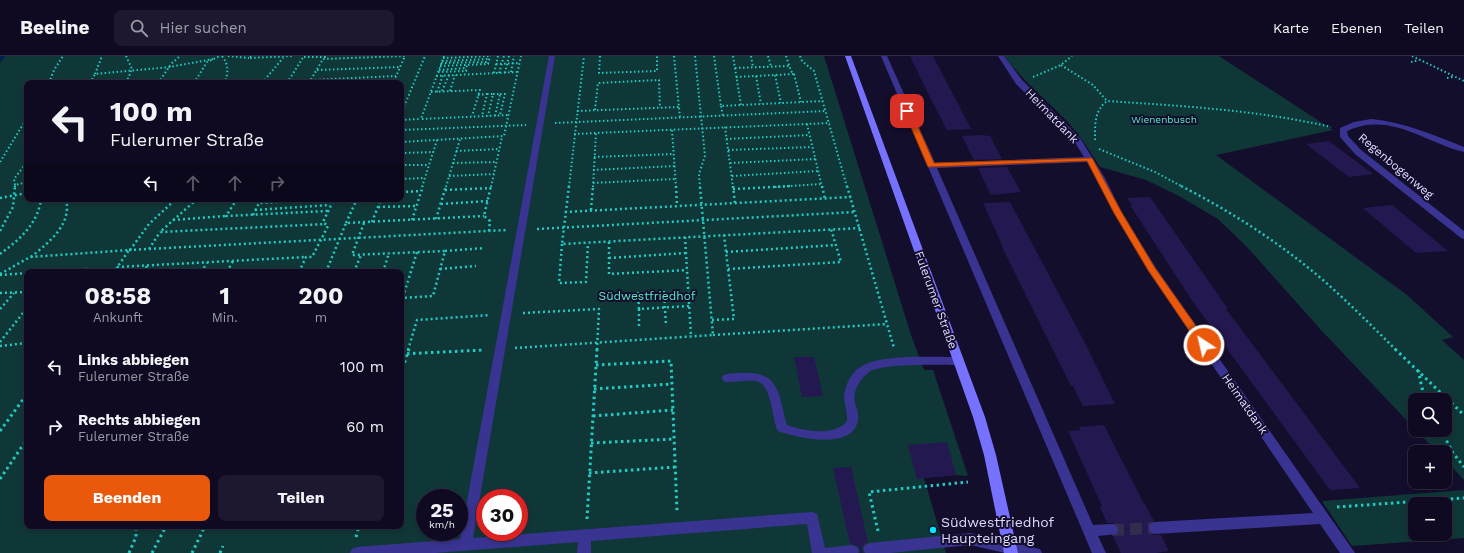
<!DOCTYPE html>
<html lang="de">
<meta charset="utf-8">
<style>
body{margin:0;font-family:"Work Sans",sans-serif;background:#1d182f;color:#f1f3f6;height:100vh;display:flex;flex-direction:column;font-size:15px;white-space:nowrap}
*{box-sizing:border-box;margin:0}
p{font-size:13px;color:#9b9aa5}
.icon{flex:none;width:22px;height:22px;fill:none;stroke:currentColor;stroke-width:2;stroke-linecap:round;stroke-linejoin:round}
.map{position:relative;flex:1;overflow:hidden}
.sheet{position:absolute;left:24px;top:213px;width:380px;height:260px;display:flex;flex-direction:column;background:#0f0a22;border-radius:8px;box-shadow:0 2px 6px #0003,0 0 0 1px #2f2b40}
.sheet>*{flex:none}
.top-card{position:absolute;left:24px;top:24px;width:380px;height:122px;border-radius:8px;box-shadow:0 2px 6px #0003,0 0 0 1px #2f2b40;background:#0f0a22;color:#f1f3f6;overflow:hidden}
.fabs{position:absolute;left:1408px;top:337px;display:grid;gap:8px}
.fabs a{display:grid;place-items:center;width:44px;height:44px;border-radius:8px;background:#0f0a22;box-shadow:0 2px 6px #0003,0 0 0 1px #2f2b40;font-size:20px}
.speed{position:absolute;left:416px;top:433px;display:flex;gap:8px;font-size:20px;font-weight:700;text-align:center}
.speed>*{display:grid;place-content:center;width:52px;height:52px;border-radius:50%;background:#0f0a22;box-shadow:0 2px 6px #0003,0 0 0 1px #2f2b40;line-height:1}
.speed small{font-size:10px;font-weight:400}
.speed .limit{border:6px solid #d22;background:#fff;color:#111}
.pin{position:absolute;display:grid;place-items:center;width:34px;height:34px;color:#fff;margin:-17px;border-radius:8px;box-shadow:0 2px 6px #0006}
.me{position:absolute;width:44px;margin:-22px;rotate:325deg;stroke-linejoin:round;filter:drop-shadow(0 0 3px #0008)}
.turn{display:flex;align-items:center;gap:14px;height:84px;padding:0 20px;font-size:18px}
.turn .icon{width:52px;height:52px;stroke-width:2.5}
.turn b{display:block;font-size:28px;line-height:34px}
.lanes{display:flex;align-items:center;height:38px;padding:0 20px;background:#0003;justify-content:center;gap:20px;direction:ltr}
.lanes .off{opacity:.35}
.eta{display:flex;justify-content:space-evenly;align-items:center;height:68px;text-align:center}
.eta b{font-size:24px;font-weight:700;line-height:28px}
.action{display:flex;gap:8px;margin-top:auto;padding:8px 20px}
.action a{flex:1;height:46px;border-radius:8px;background:#ea580c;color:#fff;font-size:16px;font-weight:700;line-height:46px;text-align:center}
.action a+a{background:#1d182f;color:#f1f3f6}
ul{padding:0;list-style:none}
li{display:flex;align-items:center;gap:12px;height:60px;padding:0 20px}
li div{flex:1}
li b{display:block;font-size:15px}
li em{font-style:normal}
header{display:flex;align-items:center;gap:24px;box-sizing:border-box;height:56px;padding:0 20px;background:#0f0a22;border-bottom:1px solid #2f2b40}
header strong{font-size:19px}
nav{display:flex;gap:22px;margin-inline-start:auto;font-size:14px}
.search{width:280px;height:36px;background:#1d182f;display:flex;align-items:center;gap:10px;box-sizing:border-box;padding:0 14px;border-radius:8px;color:#9b9aa5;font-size:15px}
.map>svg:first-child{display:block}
.green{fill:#103737;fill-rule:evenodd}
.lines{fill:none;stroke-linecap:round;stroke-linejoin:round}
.stream{stroke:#051f4f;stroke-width:5.5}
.building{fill:#241850}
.minor-tunnel{stroke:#322d4c;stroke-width:12;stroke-dasharray:12 6;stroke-linecap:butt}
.path-far2{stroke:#22cbc3;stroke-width:2;stroke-dasharray:1.5 2.5;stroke-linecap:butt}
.path-far1{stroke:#22cbc3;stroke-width:2.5;stroke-dasharray:2 3;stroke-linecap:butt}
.path{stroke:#22cbc3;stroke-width:3;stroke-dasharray:2.5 3.5;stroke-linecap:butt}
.service{fill:#393491;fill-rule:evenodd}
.minor{fill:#393491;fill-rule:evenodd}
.secondary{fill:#7671ff;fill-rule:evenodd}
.route{fill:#ea580c;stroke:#983908}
.poi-dot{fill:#06e3ff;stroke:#140e2d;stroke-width:1.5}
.labels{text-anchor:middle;stroke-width:4;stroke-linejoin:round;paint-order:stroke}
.far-park-label{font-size:10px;fill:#57edca;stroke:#140e2d}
.street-label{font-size:12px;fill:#dfdaff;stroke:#140e2d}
.park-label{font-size:12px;fill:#57edca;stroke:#140e2d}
.near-poi-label{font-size:14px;fill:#dfdaff;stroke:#140e2d;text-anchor:start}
</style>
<header>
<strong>Beeline</strong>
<div class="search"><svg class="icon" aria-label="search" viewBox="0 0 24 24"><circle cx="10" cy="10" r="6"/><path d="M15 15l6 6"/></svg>Hier suchen</div>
<nav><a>Karte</a><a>Ebenen</a><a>Teilen</a></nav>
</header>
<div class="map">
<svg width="1464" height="497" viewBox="0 0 1464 497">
<rect width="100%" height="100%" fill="#140e2d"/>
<g class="green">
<path d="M0,0H824L912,282L924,314H933L968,420L956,419L924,422L946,497H0ZM27,27H401V143H27ZM27,216H401V470H27ZM425,442H459V476H425ZM485,442H519V476H485Z"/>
<path d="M1004,0H1219L1333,74L1216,99L1407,239L1453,281L1442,284L1464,304V424L1445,404V396H1437L1416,374H1445V344H1415V373L1322,275L1247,191L1218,163L1179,140L1146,124L1100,111C1090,95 1079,78 1066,64C1045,43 1022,24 1004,0Z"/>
<path d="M1464,434V482L1352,490L1322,445ZM1415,448H1445V478H1415Z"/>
</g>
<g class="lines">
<polyline class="stream" points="0,3 2,0"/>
</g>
<g class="building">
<polygon points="910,0 933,0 971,73 947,74 931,43"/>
<polygon points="980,79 990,80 1002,103 974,104 962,80"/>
<polygon points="1329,85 1373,118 1349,121 1306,88"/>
<polygon points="1007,111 1021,136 991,139 978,112"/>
<polygon points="1150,141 1228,253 1226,253 1360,432 1330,434 1193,246 1130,149 1132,149 1127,142"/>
<polygon points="1010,146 1085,287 1115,348 1083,350 1073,330 1071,330 1002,191 1003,191 983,147"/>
<polygon points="1392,149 1448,195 1416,197 1363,152"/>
<polygon points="794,301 814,301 823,340 802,341"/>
<polygon points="1104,369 1144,448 1145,448 1154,465 1149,468 1149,476 1154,479 1161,479 1169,495 1156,497 1121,497 1113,480 1118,478 1118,470 1113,467 1107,467 1100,451 1102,450 1068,375 1080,374 1079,371"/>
<polygon points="947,386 956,419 917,423 908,389"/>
<polygon points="851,411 868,486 864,488 862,492 863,497 860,497 860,494 858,490 850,488 833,412"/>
</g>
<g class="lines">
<polyline class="minor-tunnel" points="1112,474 1155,472"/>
<g class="path-far2">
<polyline points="126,0 132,13 126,27"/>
<path d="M222,0C229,9 228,16 225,27"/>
<polyline points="228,0 249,2"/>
<polyline points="251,0 249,2 294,0"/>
<polyline points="444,0 421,63 509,59"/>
<polyline points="600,0 599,17 657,15 657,0"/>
<polyline points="674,0 680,62"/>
<polyline points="695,0 705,100 699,118 700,131"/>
<polyline points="714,0 721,50 823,45"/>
<polyline points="733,0 741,49"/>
<polyline points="751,0 753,11"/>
<polyline points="768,0 771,10"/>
<polyline points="786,0 791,15 794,18 801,46"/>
<polyline points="800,0 802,5 814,15 847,131"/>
<polyline points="1412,0 1464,25"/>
<polyline points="304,1 325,1 323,3 405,0 393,27"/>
<polyline points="443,2 490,0"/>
<polyline points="442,5 489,3"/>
<polyline points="1411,6 1419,4"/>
<polyline points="441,7 488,6"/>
<polyline points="496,8 519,7"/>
<polyline points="1061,9 1093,29 1107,45"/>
<polyline points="440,10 488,8 490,0"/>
<polyline points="735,12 789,10"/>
<polyline points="317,14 401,11"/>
<polyline points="439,14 466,12"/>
<polyline points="438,16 466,15 467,8"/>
<polyline points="511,16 514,0"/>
<polyline points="494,17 498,0"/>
<polyline points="499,17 504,0"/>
<polyline points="505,17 509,0"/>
<polyline points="95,18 102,0"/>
<polyline points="775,19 781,47"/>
<polyline points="436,20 517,16"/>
<polyline points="756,20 761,48"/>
<polyline points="736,21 794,18"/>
<polyline points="1033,21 1061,9 1072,0"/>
<polyline points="1447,22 1453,21"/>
<polyline points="311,24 396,20"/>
<polyline points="49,27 54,14 63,0"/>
<polyline points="90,27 95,18 170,11 213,3"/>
<polyline points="158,27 172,7 180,0"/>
<polyline points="194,27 207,6 220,0"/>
<polyline points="262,27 283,2"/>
<polyline points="287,27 304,0"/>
<polyline points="309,27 323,3"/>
<polyline points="442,35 449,19"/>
<polyline points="450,35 455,19"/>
<polyline points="431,36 480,34 472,60"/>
<polyline points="437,36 443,19"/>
<polyline points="487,38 493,38 488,60"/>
<polyline points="493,38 500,38 495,60"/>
<polyline points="500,38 505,38 500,59"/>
<polyline points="478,39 487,38 482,60"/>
<polyline points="721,50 723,60"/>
<polyline points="595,54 598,27 659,24 660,52"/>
<polyline points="577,55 679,51"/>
<polyline points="401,58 425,0"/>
<polyline points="401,64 420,63"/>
<polyline points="555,67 826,55"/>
<polyline points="807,68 822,131"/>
<polyline points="725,71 733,131"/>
<polyline points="401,74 526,69"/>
<polyline points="672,74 676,131"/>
<polyline points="574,78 596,77"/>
<polyline points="726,83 810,79"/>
<path d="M1095,84C1095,69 1094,55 1107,45C1182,50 1258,54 1331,71"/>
<polyline points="401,86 504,80 521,0"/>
<polyline points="401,93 404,86"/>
<polyline points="1099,93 1155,116 1183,131"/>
<polyline points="728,94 812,91"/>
<polyline points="456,95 499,93"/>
<polyline points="401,97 434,96"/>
<polyline points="594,101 674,98"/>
<polyline points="0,106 27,62"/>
<polyline points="453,107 496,106"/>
<polyline points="730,107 816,103"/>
<polyline points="401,109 429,109"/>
<polyline points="593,114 675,110"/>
<polyline points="449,120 494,118"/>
<polyline points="732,120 818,115"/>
<polyline points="401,123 425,122"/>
<polyline points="593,127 675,123"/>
<polyline points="15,129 14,123 27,106"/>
<polyline points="15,131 15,129 27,126"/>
<polyline points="422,131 437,84"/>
<polyline points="446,131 460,83"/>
<polyline points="491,131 502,81"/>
<polyline points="569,131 584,0"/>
<polyline points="593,131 596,77 830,67"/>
<polyline points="775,131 821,128"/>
</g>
<g class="path-far1">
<polyline points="569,130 562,188 860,172"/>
<polyline points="676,130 677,150"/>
<polyline points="733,130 735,147"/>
<polyline points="822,130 825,143"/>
<polyline points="847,130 894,292"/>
<path d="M1181,130C1232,156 1280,187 1323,224C1348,246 1372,270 1396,294"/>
<polyline points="733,133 792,130"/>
<polyline points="445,134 491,132"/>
<polyline points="401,136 421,135"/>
<polyline points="0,142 27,137"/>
<polyline points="197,143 160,176 326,168"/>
<polyline points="237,143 226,160 328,155"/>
<polyline points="441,148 488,145"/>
<polyline points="378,151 416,150"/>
<polyline points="255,154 330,149"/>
<polyline points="591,154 593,130"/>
<polyline points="565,156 851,141"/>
<polyline points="253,159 259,147 334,143"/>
<polyline points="436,163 446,130"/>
<polyline points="173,164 226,160"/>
<polyline points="412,164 423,130"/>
<polyline points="372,166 381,143"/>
<polyline points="346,167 357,143"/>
<polyline points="364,167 352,199 445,195 433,240 401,242"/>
<polyline points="537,173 855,156"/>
<polyline points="0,175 13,151 15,130"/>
<polyline points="489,175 490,165 484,160 491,130"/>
<polyline points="685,181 691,280"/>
<polyline points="609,186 609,218 687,214"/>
<polyline points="562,188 559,227 586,226 588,187"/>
<polyline points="149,193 160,176"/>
<polyline points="129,194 506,174"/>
<polyline points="130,194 149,168 176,143"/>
<polyline points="445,195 485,192"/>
<polyline points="726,196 836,189"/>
<path d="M0,198C19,184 38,168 41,143"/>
<path d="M31,201C49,186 72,169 66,143"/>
<polyline points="609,202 686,197"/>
<polyline points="117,211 306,201"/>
<polyline points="440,213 476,210"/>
<polyline points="728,213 841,206 831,173"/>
<polyline points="45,216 86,213 84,216"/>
<polyline points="143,216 147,210"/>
<polyline points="201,216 207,207"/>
<polyline points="227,216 233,205"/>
<polyline points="299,216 306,201 312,201 328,170 323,166 334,143"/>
<polyline points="326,216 346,167 484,160"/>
<polyline points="354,216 361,199"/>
<polyline points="383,216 389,197"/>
<polyline points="0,218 30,201 129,194 114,216"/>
<polyline points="0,219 27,217"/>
<polyline points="664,235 666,270"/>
<polyline points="638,236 639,253"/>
<polyline points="0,237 27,236"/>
<polyline points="403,241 417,196"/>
<polyline points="0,253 14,237"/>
<polyline points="523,257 599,253 597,294"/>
<polyline points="712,264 734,263 724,179"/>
<polyline points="639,270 639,253 689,250"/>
<polyline points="713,279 887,268"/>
<polyline points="0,286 27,252"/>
<polyline points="0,290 27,287"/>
<polyline points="515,292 713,279 700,130"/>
<polyline points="408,294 417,264 490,259"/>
</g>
<g class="path">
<polyline points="1395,293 1464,359"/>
<polyline points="401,298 484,294"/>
<polyline points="596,309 671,305 677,455"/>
<polyline points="1418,314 1423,336 1427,344"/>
<polyline points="401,318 409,293"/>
<polyline points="594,333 672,328"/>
<polyline points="593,360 673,354"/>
<polyline points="1441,374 1453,397 1464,411"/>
<polyline points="0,375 27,338"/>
<polyline points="591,387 674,383"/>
<polyline points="589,417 675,411"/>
<polyline points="0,423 27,383"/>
<polyline points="1337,451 1464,442"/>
<polyline points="587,463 597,293"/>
<polyline points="878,475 869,436 968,426"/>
<polyline points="356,481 359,470"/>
<polyline points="129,497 136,481 136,470"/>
<polyline points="152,497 166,470"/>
<polyline points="192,497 205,470"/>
<polyline points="220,497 223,490"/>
</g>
<g class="service">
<polygon points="549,0 555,0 473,482 812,456 817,458 818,462 825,492 852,489 857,491 859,495 858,497 812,497 807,468 591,485 591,497 577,497 578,486 435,497 350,497 352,493 357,491 460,483"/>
<path d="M1371,63C1404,66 1434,79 1464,91V96C1424,86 1390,55 1347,75L1348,80L1361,94L1464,175V183L1461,182L1355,98L1340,81V72L1354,66Z"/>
<path d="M959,301L963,302L964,305L963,308L959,309C940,309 882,307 869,316C859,324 852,336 855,348C857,353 859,358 858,363C855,395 797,382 778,375C771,362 773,329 756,325C746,324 736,326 727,326L723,325L722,322L723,319C730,317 738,317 745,317C781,315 779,343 787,369C803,375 835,381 847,365C848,354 842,345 845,335C847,325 853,315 862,310C881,298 935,301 959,301Z"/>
<polygon points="970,477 1010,486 1015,488 1017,492 1013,497 1005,497 970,489 890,497 865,497 863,493 865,489 870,487"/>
</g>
<g class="minor">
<polygon points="881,0 887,0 935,107 1084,101 1074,85 1016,28 998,0 1004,0 1022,24 1080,82 1105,122 1122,157 1156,212 1355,497 1340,497 1320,468 1155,478 1150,476 1149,472 1150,468 1155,466 1313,457 1149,216 1114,157 1097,122 1087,106 937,112 1093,469 1112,468 1117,470 1118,474 1117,478 1098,480 1106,497 1092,497"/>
<polygon points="1010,486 1040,493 1042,497 1007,497 1003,492 1005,488"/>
</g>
<polygon class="secondary" points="845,0 851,0 985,361 996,399 1018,497 1004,497 984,399 973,361"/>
</g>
<polygon class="route" points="905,53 911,55 934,107 1092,102 1122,157 1155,212 1208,287 1209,289 1208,292 1201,292 1148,214 1114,157 1087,105 928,111 904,55"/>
<circle class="poi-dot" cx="933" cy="474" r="4"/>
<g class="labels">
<g class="far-park-label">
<text x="1164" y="67">Wienenbusch</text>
</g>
<g class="street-label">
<text transform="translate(1052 60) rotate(46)" y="4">Heimatdank</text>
<text transform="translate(1396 110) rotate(40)" y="4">Regenbogenweg</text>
<text transform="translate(936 244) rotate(70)" y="4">Fulerumer Straße</text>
<text transform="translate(1245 348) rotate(55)" y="4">Heimatdank</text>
</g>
<g class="park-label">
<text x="647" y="244">Südwestfriedhof</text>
</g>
<g class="near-poi-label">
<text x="941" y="471">Südwestfriedhof<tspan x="941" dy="16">Haupteingang</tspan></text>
</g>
</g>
</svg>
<div class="fabs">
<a><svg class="icon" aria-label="search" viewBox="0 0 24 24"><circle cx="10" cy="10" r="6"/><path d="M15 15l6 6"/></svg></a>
<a>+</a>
<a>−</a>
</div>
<div class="speed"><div>25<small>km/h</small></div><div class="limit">30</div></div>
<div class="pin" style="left:907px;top:55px;background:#d93025"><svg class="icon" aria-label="arrive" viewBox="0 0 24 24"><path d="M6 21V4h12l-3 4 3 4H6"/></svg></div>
<svg class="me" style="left:1204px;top:289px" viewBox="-20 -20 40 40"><circle r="17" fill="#ea580c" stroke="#fff" stroke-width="3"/><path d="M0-11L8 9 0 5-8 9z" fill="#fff"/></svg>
<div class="top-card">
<div class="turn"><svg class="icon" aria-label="left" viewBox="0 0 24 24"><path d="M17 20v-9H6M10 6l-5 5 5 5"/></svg><div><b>100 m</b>Fulerumer Straße</div></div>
<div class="lanes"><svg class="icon" aria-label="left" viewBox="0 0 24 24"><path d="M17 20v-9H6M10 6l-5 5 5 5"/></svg><svg class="icon off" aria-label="ahead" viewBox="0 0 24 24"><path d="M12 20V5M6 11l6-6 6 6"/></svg><svg class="icon off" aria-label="ahead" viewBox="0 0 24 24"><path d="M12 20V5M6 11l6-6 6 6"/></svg><svg class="icon off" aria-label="right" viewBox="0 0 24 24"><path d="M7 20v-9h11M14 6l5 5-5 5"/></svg></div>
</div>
<section class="sheet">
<div class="eta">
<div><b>08:58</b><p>Ankunft</p></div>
<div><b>1</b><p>Min.</p></div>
<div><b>200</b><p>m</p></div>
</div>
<ul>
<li><svg class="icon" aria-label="left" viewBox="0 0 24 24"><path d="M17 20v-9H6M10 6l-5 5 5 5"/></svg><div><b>Links abbiegen</b><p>Fulerumer Straße</p></div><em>100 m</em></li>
<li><svg class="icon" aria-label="right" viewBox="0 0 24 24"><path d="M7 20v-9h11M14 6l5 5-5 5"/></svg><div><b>Rechts abbiegen</b><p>Fulerumer Straße</p></div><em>60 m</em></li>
</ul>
<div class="action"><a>Beenden</a><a>Teilen</a></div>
</section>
</div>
